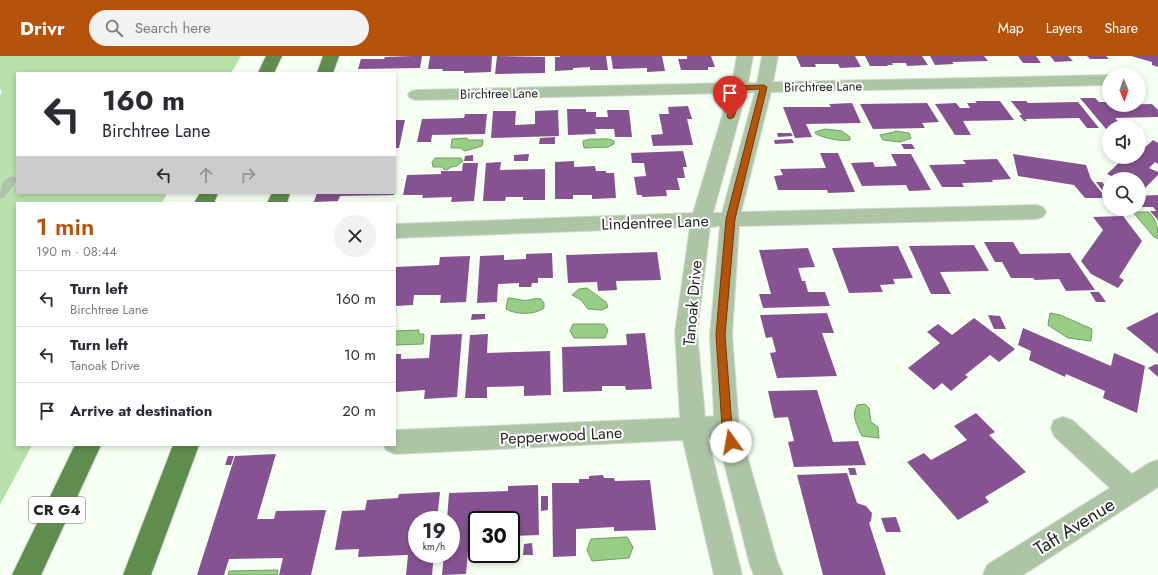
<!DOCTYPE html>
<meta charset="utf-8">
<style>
body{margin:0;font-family:Jost,sans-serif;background:#f2f2f3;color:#2b2b33;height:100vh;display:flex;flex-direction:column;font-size:15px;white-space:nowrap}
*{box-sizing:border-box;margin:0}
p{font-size:13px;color:#7c7c81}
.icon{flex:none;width:22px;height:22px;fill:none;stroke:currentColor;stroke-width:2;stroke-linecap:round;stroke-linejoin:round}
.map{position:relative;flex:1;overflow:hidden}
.side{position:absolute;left:16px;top:146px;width:380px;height:244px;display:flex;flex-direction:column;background:#fff;border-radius:0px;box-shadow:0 2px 6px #0003}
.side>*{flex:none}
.guide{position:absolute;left:16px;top:16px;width:380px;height:122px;border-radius:0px;box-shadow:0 2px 6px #0003;background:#fff;color:#2b2b33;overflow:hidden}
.needle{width:26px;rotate:178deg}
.fabs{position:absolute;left:1102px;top:12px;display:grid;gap:8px}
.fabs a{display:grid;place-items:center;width:44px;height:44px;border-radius:50%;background:#fff;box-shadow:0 2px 6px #0003;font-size:20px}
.speed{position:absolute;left:408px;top:455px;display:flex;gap:8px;font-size:20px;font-weight:700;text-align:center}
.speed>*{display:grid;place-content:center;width:52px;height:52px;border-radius:50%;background:#fff;box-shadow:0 2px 6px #0003;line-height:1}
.speed small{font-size:10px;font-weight:400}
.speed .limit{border:2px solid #111;border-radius:6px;background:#fff;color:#111}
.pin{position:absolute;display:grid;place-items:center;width:34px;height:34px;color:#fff;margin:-41px -17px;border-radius:50% 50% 50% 0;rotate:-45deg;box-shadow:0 0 4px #0007}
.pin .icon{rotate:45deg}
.me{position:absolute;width:44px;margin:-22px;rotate:347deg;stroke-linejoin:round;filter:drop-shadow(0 0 3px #0008)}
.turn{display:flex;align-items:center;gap:14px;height:84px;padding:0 20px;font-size:18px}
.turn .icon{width:52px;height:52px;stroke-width:2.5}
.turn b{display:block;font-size:28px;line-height:34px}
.lanes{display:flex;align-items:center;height:38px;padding:0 20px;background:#0003;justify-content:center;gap:20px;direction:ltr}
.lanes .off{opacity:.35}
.round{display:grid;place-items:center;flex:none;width:42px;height:42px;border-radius:21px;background:#f2f2f3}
.summary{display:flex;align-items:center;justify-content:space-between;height:68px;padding:0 20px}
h1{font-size:24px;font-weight:600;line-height:30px;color:#b45309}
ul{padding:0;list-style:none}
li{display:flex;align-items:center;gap:12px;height:56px;padding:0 20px;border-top:1px solid #e1e1e2}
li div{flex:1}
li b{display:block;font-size:15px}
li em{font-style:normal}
header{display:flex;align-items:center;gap:24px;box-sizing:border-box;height:56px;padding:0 20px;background:#b45309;color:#fff}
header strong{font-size:19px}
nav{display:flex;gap:22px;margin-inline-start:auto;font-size:14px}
.search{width:280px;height:36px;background:#f2f2f3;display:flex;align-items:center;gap:10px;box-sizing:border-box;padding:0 14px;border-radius:22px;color:#7c7c81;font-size:15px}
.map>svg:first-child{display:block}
.green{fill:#b8e0aa}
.water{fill:#97cd84;stroke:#749b66}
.building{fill:#875292}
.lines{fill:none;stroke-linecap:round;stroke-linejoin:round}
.service-casing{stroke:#d3dcd1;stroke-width:2}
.minor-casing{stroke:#d3dcd1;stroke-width:2}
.trunk-casing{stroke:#d3dcd1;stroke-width:2}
.service{fill:#adc5a5;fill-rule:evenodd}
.minor{fill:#adc5a5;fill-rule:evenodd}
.trunk{fill:#5e8d4d;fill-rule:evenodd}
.route{fill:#b45309;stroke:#753606}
.labels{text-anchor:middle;stroke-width:4;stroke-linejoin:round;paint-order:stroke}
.far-street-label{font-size:13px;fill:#222721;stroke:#fff}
.shield{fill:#fff;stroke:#646864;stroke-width:1}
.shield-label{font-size:15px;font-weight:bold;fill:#222721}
.street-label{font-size:16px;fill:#222721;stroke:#fff}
.near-street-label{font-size:19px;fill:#222721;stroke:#fff}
</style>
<header>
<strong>Drivr</strong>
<div class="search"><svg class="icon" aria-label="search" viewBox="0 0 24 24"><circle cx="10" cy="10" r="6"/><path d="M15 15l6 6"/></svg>Search here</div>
<nav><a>Map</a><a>Layers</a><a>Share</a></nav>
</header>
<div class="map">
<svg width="1158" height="519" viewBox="0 0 1158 519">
<rect width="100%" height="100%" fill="#f5fff2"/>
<polygon class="green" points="0,0 241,0 231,17 17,17 17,137 167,137 162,147 17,147 17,389 32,389 0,449 0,40 2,35 0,33"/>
<g class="water">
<path d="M825,73L842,75L850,81V84C842,86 824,82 816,78L815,76Z"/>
<polygon points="895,75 909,77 911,82 900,86 883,84 880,79 894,76"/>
<polygon points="467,82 467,84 483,84 482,90 465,95 460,92 451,92 452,83"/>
<path d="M590,83C598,84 607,81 614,85V88L608,91L584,92L583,85Z"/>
<polygon points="435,102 461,102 463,105 457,110 451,111 447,114 443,113 443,111 433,111 432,106"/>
<path d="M1133,156H1149C1157,165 1158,171 1158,183L1153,180Z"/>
<polygon points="587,232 606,246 608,251 602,254 588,253 581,244 572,239 579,233"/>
<path d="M508,242C513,242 516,243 521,244C528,246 534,241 541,243L544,247V252C535,259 516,259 506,253Z"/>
<polygon points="1050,257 1060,259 1092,273 1091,285 1068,282 1048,269"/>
<polygon points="573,268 604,268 608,274 605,282 574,282 570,275"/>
<polygon points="419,274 419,278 424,278 423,288 395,289 395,275"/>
<path d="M865,348L869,352L871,366L878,371L879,382L862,380C857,369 851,360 857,349Z"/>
<polygon points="627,481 633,491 629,502 592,505 587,494 591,483"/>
<polygon points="278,514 277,519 228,519 229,515"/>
</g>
<g class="building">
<polygon points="412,0 422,0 420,12 358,13 361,3 384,3 385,1"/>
<polygon points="430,0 492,0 491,16 464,17 464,15 442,15 443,13 428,13"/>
<polygon points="497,0 545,1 545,17 495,18"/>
<polygon points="560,0 606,0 608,14 590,14 590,11 573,12 573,14 555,15 555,1 560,1"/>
<polygon points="611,0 662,0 665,15 647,16 647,12 613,13"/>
<polygon points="687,0 711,0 715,11 708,11 708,14 681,14 678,3 687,3"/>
<polygon points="796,0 855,0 861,11 840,12 838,8 815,8 816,11 801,11"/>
<polygon points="865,0 922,0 928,9 907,10 906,7 892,7 893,9 887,9 888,10 870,10"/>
<polygon points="930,0 984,0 988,5 952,6 954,8 935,9"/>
<polygon points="1018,0 1036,0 1041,7 1023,7"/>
<polygon points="1050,0 1068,0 1073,5 1055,6"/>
<polygon points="1087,0 1106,0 1109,3 1090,3"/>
<polygon points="1131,0 1158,0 1158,11 1152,9 1152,6"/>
<polygon points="1080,42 1095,42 1099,46 1109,46 1109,49 1152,48 1158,54 1158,61 1115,62 1123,71 1109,71 1109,73 1106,73"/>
<polygon points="975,45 1000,45 1014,64 963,65 971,79 955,79 935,48 956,47 960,52 970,52 967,47 977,47"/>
<polygon points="1011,45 1026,45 1028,47 1078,46 1099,72 1087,72 1079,62 1025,63 1027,65 1024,65 1019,59 1022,59"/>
<polygon points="852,47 861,67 806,68 812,81 795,82 783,51 831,51 829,48"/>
<polygon points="927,47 939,66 922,67 925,72 873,73 860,48"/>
<polygon points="688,50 692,63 687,63 693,89 653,90 651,79 663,78 659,58 669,58 668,51"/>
<polygon points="567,53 586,53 586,56 596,56 596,61 608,61 607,54 629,54 632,81 615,81 614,73 595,73 596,78 568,79"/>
<polygon points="558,54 559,80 491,82 493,55 516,55 515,69 535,68 535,55"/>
<polygon points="465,58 487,58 485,78 432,79 431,86 417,86 422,63 464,62"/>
<polygon points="395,64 405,64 399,92 395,92"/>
<polygon points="777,77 791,77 793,80 778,81"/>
<polygon points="555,81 555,88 539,88 540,82"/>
<polygon points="792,83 794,87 775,88 774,84"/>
<polygon points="1153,84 1158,87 1158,108 1155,106 1149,112 1158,116 1158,119 1142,135 1139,134 1139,123 1118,123 1107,118 1125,101 1139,101 1139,97"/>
<polygon points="901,88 912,88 915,93 904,93"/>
<polygon points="683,95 687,111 683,111 685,122 677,122 680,134 666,134 667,140 642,141 642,139 637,139 634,121 646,120 644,107 632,107 631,97"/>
<polygon points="820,97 838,97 855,136 828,137 827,134 778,134 774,120 783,119 780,113 826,112"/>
<polygon points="529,98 528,105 514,105 514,99"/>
<polygon points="891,98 911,98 931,134 909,135 906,129 862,130 851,107 873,106 875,111 897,110"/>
<polygon points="1013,98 1086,109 1091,123 1106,142 1085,142 1074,129 1018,120"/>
<polygon points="473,99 473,105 464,105 465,100"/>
<polygon points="997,103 1011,123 992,124 993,126 962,127 964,131 942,131 929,109 966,108 963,104"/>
<polygon points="574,105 574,111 595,110 596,115 606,115 606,117 614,117 616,142 592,143 592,139 573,139 573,143 555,143 555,106"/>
<polygon points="501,106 500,114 545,113 545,144 523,144 523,141 506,141 505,145 483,145 486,107"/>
<polygon points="463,107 478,107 474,145 451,146 452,141 422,142 423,139 403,139 407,119 441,118 441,115 462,115"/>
<polygon points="1096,126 1102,126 1109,134 1102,134"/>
<polygon points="317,137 394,137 394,139 340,140 338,145 314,146"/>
<polygon points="1158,139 1158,164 1150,155 1156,155 1153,151 1139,151 1139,140"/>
<polygon points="1123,160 1142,185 1119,221 1124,224 1118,232 1091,218 1081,205 1103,174 1093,161"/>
<polygon points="984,186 1013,186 1020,198 1070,197 1095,234 1066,235 1059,223 1035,224 1033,222 1011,222 1002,206 995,206"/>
<polygon points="974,189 989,215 940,216 951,238 931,238 909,190"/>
<polygon points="898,190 913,222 893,223 895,228 880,229 883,236 849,237 832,192"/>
<polygon points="808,192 815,211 798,212 802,225 805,225 808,236 825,236 830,250 763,252 759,238 771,238 759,194"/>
<polygon points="657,196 661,224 616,225 617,234 598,235 597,226 568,227 566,199"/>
<polygon points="552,197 553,222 538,222 538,227 532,227 531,231 519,231 519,227 498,228 497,246 477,247 480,200 504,199 504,204 526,203 526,198"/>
<polygon points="470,200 466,246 440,247 441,239 414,239 413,249 395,250 395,211 439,209 440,201"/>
<polygon points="1090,236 1099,236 1106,246 1096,246"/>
<polygon points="1158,256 1158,298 1126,272"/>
<polygon points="827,257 834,277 822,277 837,320 777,322 770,297 776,296 772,281 766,282 760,259"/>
<polygon points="472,258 485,258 485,263 471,264"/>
<polygon points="988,259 1000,260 1006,273 994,273"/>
<polygon points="974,262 1015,293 999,306 990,299 965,319 968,321 951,335 942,327 934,334 908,312 940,287 927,276 938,268 952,279"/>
<polygon points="1023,272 1111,310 1114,297 1145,310 1137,357 1103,342 1105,335 1066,318 1065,321 1029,304 1031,295 1018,289"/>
<polygon points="645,277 652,333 626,334 625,330 602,330 602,335 563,336 562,291 627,289 626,278"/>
<polygon points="462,278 457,341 424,343 425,334 395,336 395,298 401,298 401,303 429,302 431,279"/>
<polygon points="488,278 487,297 550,295 551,339 524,340 524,330 487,331 487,342 465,342 470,279"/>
<polygon points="1156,308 1158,309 1158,321 1148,312"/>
<polygon points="817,334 833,386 858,385 866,409 794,411 788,386 794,385 788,361 774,362 768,335"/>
<polygon points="976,357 995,376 989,379 1026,416 985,441 989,446 958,464 907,406 924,397 931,404 967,384 954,370"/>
<polygon points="276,398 257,463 274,463 276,455 326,454 311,519 279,519 283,502 229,503 224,519 197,519 235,400"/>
<polygon points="228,400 234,400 231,409 225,409"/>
<polygon points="848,412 855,412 857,419 850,419"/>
<polygon points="847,417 857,447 866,450 872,457 871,465 869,467 886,519 823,519 797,419"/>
<polygon points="603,419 604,422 614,422 615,425 650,424 656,474 614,475 614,471 576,473 576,500 553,501 552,427 579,427 579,423 589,423 589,420"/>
<polygon points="538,429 539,479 511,480 511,464 477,464 477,495 468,495 466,518 442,519 444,498 451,498 451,464 447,464 449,437 508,435 508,430"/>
<polygon points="440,436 437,464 417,464 417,498 434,498 432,519 406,519 408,499 358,501 359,493 335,494 342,455 365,454 367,444 398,442 399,438"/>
<polygon points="541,440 548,440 548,454 541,455"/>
<polygon points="896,461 901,476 886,476 881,462"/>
<polygon points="532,487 533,499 523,499 524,488"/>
</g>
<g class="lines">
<defs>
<path id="service" d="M12,120L16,121L17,125L4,142L0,143C0,133 1,123 12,120Z"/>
<g id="minor">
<path d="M737,0H753L748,27H757L762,0H778L773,26L1109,19V29L771,36L741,156L1036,149L1043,151L1046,156L1043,161L1036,163L739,170L732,279L739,371L777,505L783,519H754L750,509L718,383H708L742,519H714L683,384L395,398L386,394L384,389H395V374L680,362L675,276L690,171L395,182V168L693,157L729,37L416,44L410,42L408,39L410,36L416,34L732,27ZM755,36L722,157H713L746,37ZM720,170L710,279L714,360L705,361L697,276L710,171Z"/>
<polygon points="1063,361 1072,364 1132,418 1149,407 1158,404 1158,431 1023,519 983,519 987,509 1110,432 1054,380 1051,372 1054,364"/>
</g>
<g id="trunk">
<polygon points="266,0 282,0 274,17 258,17"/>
<polygon points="323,0 339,0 333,17 317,17"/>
<polygon points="200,137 218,137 214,147 194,147"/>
<polygon points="272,137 290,137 287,147 267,147"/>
<polygon points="75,389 101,389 41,519 12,519"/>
<polygon points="173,389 199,389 151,519 123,519"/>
</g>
</defs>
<use href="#service" class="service-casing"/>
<use href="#minor" class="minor-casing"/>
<use href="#trunk" class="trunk-casing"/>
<use href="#service" class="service"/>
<use href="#minor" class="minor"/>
<use href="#trunk" class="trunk"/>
</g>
<polygon class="route" points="764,29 767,31 735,163 725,279 732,371 736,386 735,390 731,391 727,390 722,371 716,279 726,163 760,33 742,34 734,61 730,63 727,61 736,30"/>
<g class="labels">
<g class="far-street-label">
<text transform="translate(823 30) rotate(-1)" y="5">Birchtree Lane</text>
<text transform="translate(499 37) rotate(-1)" y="5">Birchtree Lane</text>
</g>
<rect class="shield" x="29" y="441" width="56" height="26" rx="3"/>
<g class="shield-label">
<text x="57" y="459">CR G4</text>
</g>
<g class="street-label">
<text transform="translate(655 166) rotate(-2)" y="6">Lindentree Lane</text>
<text transform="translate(692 247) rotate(-85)" y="6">Tanoak Drive</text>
<text transform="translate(561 379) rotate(-3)" y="6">Pepperwood Lane</text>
</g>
<g class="near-street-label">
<text transform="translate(1074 470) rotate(-32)" y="7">Taft Avenue</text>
</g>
</g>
</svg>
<div class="fabs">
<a><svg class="needle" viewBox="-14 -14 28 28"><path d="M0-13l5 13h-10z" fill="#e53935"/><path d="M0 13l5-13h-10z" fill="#7c7c81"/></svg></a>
<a><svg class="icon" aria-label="sound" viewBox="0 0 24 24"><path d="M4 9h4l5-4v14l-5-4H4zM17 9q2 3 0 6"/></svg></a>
<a><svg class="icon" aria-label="search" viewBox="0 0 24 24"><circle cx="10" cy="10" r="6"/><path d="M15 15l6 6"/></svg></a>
</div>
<div class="speed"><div>19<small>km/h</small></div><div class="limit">30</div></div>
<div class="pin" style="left:730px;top:61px;background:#d93025"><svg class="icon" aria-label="arrive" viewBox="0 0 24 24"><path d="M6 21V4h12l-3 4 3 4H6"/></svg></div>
<svg class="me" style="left:731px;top:386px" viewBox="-20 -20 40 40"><circle r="19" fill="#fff"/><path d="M0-13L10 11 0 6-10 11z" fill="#b45309"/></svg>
<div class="guide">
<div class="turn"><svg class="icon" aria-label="left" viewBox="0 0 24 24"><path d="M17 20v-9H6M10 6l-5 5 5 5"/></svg><div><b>160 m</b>Birchtree Lane</div></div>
<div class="lanes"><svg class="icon" aria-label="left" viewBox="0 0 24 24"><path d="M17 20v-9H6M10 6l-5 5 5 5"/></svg><svg class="icon off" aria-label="ahead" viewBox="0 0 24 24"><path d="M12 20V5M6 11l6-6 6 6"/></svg><svg class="icon off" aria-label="right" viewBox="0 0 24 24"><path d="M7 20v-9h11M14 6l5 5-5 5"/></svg></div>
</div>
<section class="side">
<div class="summary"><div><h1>1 min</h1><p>190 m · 08:44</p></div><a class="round"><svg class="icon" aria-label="close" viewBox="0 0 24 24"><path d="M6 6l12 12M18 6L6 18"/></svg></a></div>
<ul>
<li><svg class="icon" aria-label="left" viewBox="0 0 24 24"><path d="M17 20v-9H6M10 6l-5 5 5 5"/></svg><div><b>Turn left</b><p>Birchtree Lane</p></div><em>160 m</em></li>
<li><svg class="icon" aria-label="left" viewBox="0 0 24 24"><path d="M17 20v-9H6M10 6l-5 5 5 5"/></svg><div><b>Turn left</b><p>Tanoak Drive</p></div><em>10 m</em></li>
<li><svg class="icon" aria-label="arrive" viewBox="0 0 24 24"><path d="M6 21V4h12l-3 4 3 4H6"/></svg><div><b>Arrive at destination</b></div><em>20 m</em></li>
</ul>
</section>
</div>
